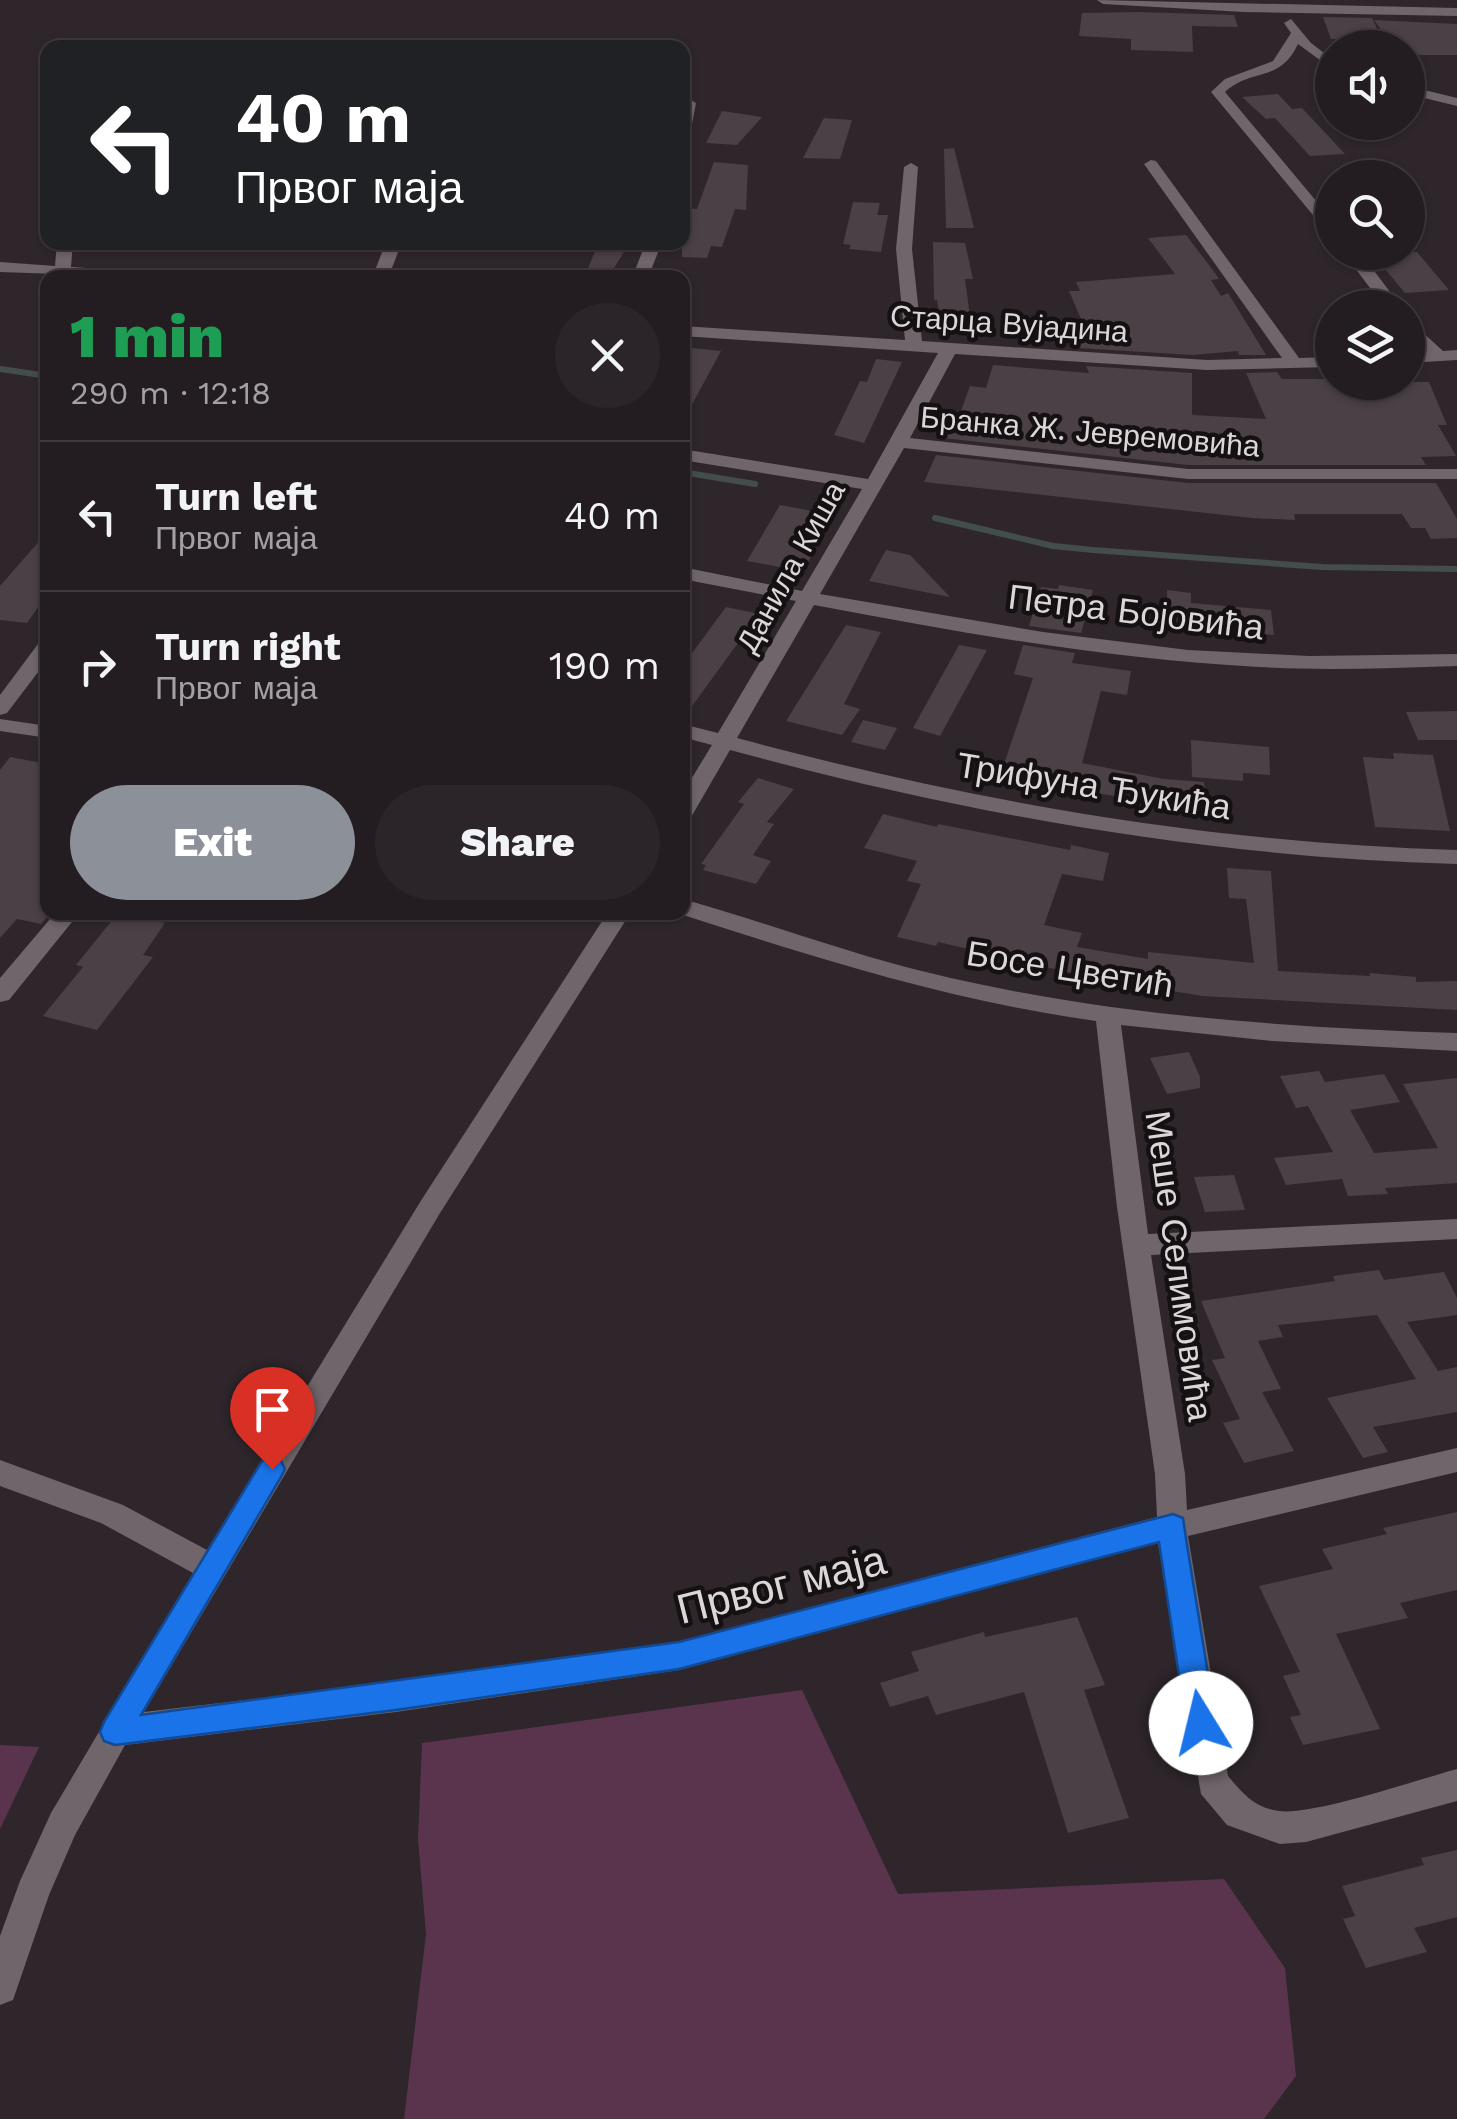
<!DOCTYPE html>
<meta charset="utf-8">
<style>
body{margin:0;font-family:"Work Sans",sans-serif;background:#2b2529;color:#f1f3f6;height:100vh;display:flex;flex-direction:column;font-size:38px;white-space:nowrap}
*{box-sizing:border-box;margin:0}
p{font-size:32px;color:#a3a1a5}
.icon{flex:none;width:55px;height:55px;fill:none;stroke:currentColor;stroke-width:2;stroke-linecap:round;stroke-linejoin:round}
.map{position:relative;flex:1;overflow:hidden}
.details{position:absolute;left:40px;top:270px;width:650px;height:650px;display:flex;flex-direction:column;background:#231c20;border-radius:20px;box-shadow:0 2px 8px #0004,0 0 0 2px #403a3e}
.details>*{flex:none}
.banner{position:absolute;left:40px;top:40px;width:650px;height:210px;border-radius:20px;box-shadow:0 2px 8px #0004,0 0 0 2px #403a3e;background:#202124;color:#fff;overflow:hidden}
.buttons{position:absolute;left:1315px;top:30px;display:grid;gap:20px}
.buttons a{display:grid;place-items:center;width:110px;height:110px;border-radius:50%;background:#231c20;box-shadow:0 2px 8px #0004,0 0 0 2px #403a3e;font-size:50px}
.pin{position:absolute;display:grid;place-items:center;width:85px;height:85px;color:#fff;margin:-102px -42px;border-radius:50% 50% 50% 0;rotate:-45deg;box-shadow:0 0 10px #0007}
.pin .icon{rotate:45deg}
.me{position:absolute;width:110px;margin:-55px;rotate:351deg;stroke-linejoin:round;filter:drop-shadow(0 0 8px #0008)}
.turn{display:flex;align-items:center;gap:35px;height:210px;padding:0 30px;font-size:45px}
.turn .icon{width:130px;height:130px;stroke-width:2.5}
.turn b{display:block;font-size:70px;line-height:85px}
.round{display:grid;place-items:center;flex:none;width:105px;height:105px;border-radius:52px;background:#2b2529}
.head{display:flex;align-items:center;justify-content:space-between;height:170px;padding:0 30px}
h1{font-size:60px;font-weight:800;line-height:75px;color:#1e9e55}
.cta{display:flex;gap:20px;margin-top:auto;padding:20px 30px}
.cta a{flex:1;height:115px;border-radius:60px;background:#8c9099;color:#fff;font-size:40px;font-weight:800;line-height:115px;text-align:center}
.cta a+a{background:#2b2529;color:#f1f3f6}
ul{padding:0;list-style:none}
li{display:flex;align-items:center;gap:30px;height:150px;padding:0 30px;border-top:2px solid #403a3e}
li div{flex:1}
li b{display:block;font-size:38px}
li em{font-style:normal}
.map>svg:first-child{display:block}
.green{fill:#5a334c}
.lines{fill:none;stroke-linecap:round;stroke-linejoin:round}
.stream{stroke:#434e4c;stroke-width:6}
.building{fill:#4a4046}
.minor{fill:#6f656b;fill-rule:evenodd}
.route{fill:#1a73e8;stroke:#114b97;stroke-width:2.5}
.labels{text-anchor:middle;stroke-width:9;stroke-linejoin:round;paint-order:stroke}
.far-street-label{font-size:30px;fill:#dcd6d9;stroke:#151113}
.street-label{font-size:35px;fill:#dcd6d9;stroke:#151113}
.near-street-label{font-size:42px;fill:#dcd6d9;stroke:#151113}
</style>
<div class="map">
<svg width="1457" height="2119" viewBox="0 0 1457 2119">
<rect width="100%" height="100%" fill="#2f262b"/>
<g class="green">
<polygon points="802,1690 898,1894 1224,1879 1285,1968 1296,2076 1264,2119 404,2119 426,1934 418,1839 422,1743"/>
<polygon points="0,1745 39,1747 0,1829"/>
</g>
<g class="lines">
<g class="stream">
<polyline points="0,369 48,376"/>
<polyline points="682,472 755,484"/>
<polyline points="935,518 1053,546 1093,550 1322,567 1455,569"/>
</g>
</g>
<g class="building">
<polygon points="1138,12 1234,15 1238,27 1192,26 1193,52 1131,50 1131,39 1079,36 1082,13"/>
<polygon points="1323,17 1372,18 1382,39 1331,39"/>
<polygon points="1374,20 1457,24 1457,55 1408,55 1408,46 1393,46"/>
<polygon points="1278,94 1292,109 1302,108 1345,154 1310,156 1275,118 1266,119 1242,97"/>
<polygon points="722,111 762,117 737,145 706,143"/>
<polygon points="824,118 852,120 840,159 803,158"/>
<polygon points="954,148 974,228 946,228 944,149"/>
<polygon points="714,162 748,165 746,210 735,209 722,247 711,246 707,258 682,257 682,208 697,209"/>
<polygon points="853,202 880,203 877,215 888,215 881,252 849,249 851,245 843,244"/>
<polygon points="1186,235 1215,273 1219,279 1211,280 1221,296 1228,293 1266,355 1239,355 1238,351 1192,355 1078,348 1073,338 1083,337 1078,327 1084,326 1069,291 1080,291 1076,282 1175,274 1148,238"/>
<polygon points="599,242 630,242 608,278 584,278"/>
<polygon points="933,242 965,243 973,279 965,279 972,331 942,330 937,300 934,300"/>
<polygon points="1371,252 1417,252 1449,290 1405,293"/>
<polygon points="682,347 721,351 682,423"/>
<polygon points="876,359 902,362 864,443 834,435 860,381 867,382"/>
<polygon points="993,365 1089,373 1086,366 1192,373 1192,415 1266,419 1246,373 1277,372 1282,379 1332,379 1332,382 1429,382 1447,425 1438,425 1456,456 1421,457 1426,465 1188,465 943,438 953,415 961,411 970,386 986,388"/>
<polygon points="936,455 1188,483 1436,483 1457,519 1457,538 1431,539 1425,528 1411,528 1402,514 1294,514 1295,520 1252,518 924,482"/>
<polygon points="780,505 834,515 803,571 747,561"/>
<polygon points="48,531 48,593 27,623 0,620 0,586"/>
<polygon points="886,550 910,555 950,597 869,581"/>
<polygon points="1059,585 1093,590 1081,633 1029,626 1041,587 1058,589"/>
<polygon points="1167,590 1191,593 1191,603 1271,610 1274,635 1168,628"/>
<polygon points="726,607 759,614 682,720 682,667"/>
<polygon points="846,625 881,632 844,704 860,709 842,735 786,721"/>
<polygon points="959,645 987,650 940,736 913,728"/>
<polygon points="1023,645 1075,653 1072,663 1131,671 1127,695 1101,691 1082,763 1164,779 1204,782 1206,807 1159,804 1000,776 1033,678 1014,674"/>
<polygon points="1457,711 1457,740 1418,740 1406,712"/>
<polygon points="863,720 897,728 885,750 851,742"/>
<polygon points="1191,740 1269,747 1270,775 1243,773 1243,781 1192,777"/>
<polygon points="1393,753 1433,755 1450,831 1375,827 1363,757 1394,759"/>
<polygon points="10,757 48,764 48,916 41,924 17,919 0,938 0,770"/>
<polygon points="758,778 794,789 767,822 774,824 753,855 771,861 756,884 703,870 706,865 701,864 744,804 738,802"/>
<polygon points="883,814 937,827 938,824 1070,850 1071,845 1109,853 1103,881 1062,874 1044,925 1082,933 1077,947 1148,959 1148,952 1254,963 1246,899 1229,898 1227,868 1271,871 1278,971 1370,976 1370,973 1416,977 1416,982 1457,981 1457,1010 1202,996 1089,977 938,942 936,946 897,937 921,884 907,881 917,861 864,848"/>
<polygon points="118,913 165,923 143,955 153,957 97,1030 43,1016 83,967 76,965"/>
<polygon points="1189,1052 1200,1077 1200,1088 1167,1094 1150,1058"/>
<polygon points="1319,1071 1325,1082 1384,1074 1400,1102 1350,1110 1374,1153 1438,1148 1403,1084 1457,1078 1457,1183 1385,1188 1388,1194 1348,1196 1342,1179 1286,1185 1274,1158 1333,1152 1308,1106 1296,1108 1280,1076"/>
<polygon points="1234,1175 1245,1210 1205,1212 1194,1177"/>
<polygon points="1379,1270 1384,1280 1444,1272 1457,1298 1457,1315 1407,1322 1438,1371 1457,1367 1457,1412 1373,1427 1388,1452 1363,1458 1327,1398 1416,1379 1377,1315 1278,1325 1283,1337 1258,1341 1281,1389 1262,1392 1294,1451 1244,1463 1223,1423 1240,1419 1212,1360 1225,1358 1201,1301 1335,1281 1333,1276"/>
<polygon points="1457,1512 1457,1590 1400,1603 1408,1618 1336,1634 1380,1729 1303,1745 1290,1717 1301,1715 1283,1676 1300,1672 1259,1586 1333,1569 1322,1549 1387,1534 1383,1528"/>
<polygon points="1077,1617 1105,1685 1084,1690 1129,1818 1068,1833 1024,1692 936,1715 928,1696 890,1707 880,1683 919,1671 911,1652 984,1632 985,1637"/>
<polygon points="1457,1850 1457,1917 1414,1928 1427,1952 1366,1968 1343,1919 1355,1916 1342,1886 1424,1865 1421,1858"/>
</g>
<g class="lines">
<g class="minor">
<polygon points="1097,0 1457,8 1457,16 1244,12 1103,4"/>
<path d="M1291,19L1311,43L1332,59V69L1298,44C1280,83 1251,68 1225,92L1332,220V234L1327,232L1211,92L1225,79L1273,61L1291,33L1284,23Z"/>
<polygon points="1408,86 1457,98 1457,106 1408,94"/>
<polygon points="689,99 696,103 689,140 682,144 682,102"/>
<path d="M1151,160L1156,161L1299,358L1332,357V367L1207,370L955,354L910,438L1188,469H1457V479H1188L904,448L820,594L1043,632L1188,650L1309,656L1457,654V666C1391,668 1325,671 1259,667C1109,659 961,633 814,605L737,738C974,802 1212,843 1457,850V864C1209,857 969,815 730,750L690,819L682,821V794L712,745L682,737V724L718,733L796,601L682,579V567L802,591L862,489L682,460V449L868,479L938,353L682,336V326L905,340L896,249L904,167L911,163L918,167L912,249L922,341L1207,360L1282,358L1144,164Z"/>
<polygon points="57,242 73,242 71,267 166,273 174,278 0,272 0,262 55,266"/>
<polygon points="386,242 402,242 388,278 372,278"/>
<polygon points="646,242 662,242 648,278 632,278"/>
<polygon points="1343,252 1360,252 1402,308 1385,308"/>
<polygon points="1408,319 1443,351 1457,350 1457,360 1408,363 1408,353 1425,352 1408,333"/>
<polygon points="48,638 48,659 7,713 0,715 0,695 41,640"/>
<polygon points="0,719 48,726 48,738 0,731"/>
<path d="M682,899C766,922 846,953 930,973C1102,1015 1280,1027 1457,1033V1051L1272,1041L1121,1025L1148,1234L1457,1219V1239L1151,1255L1185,1474L1187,1510L1457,1448V1472L1188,1536L1228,1776C1243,1794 1255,1808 1279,1811C1311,1816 1420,1779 1457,1769V1801L1306,1842L1280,1844L1227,1825L1201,1794L1158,1543L679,1670L396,1712L125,1745L75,1835L49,1895L13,2000L0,2005V1936L20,1881L51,1813L193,1573L101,1523L0,1486V1460L123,1505L207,1550L422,1199L608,912H631L440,1213L144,1712L396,1682L679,1642L1157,1517L1155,1474L1117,1207L1096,1021C951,1001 813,957 674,912H682Z"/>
<polygon points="56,912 80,912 9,1000 0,1002 0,978"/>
</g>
</g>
<polygon class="route" points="272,1458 281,1461 285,1469 281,1477 141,1715 679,1642 1173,1514 1183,1518 1187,1545 1216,1723 1212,1733 1201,1737 1191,1733 1186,1723 1159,1542 679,1669 396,1710 115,1745 104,1741 100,1732 104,1722 262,1461"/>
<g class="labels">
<g class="far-street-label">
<text transform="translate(1009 324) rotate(4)" y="10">Старца Вујадина</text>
<text transform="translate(1090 432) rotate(5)" y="10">Бранка Ж. Јевремовића</text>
<text transform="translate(791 567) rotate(-61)" y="10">Данила Киша</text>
</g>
<g class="street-label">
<text transform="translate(1136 612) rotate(7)" y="12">Петра Бојовића</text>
<text transform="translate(1094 786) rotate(9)" y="12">Трифуна Ђукића</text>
<text transform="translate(1070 969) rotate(9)" y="12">Босе Цветић</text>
<text transform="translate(1179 1266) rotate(82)" y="12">Меше Селимовића</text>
</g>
<g class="near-street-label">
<text transform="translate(781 1584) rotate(-14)" y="15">Првог маја</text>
</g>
</g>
</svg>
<div class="buttons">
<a><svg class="icon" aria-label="sound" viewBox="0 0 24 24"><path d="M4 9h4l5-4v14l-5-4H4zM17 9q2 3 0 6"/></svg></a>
<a><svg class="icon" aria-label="search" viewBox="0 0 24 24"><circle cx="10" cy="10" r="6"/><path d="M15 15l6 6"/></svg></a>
<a><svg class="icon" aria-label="layers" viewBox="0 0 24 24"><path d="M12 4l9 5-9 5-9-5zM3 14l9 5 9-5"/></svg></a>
</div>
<div class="pin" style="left:272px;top:1469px;background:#d93025"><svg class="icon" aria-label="arrive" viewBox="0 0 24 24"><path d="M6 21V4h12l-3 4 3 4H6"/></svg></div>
<svg class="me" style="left:1201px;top:1723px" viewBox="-20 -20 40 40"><circle r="19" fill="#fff"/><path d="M0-13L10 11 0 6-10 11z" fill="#1a73e8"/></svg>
<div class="banner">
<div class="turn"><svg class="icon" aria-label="left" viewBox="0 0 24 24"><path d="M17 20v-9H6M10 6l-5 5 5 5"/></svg><div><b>40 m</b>Првог маја</div></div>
</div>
<section class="details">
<div class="head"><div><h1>1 min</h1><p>290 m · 12:18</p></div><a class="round"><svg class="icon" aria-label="close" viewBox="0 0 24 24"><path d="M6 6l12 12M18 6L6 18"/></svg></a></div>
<ul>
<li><svg class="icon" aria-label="left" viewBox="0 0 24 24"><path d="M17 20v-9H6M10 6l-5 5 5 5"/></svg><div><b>Turn left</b><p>Првог маја</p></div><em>40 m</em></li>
<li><svg class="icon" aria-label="right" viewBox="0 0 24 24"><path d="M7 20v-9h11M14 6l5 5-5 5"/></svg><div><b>Turn right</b><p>Првог маја</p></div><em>190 m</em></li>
</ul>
<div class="cta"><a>Exit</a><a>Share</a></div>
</section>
</div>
